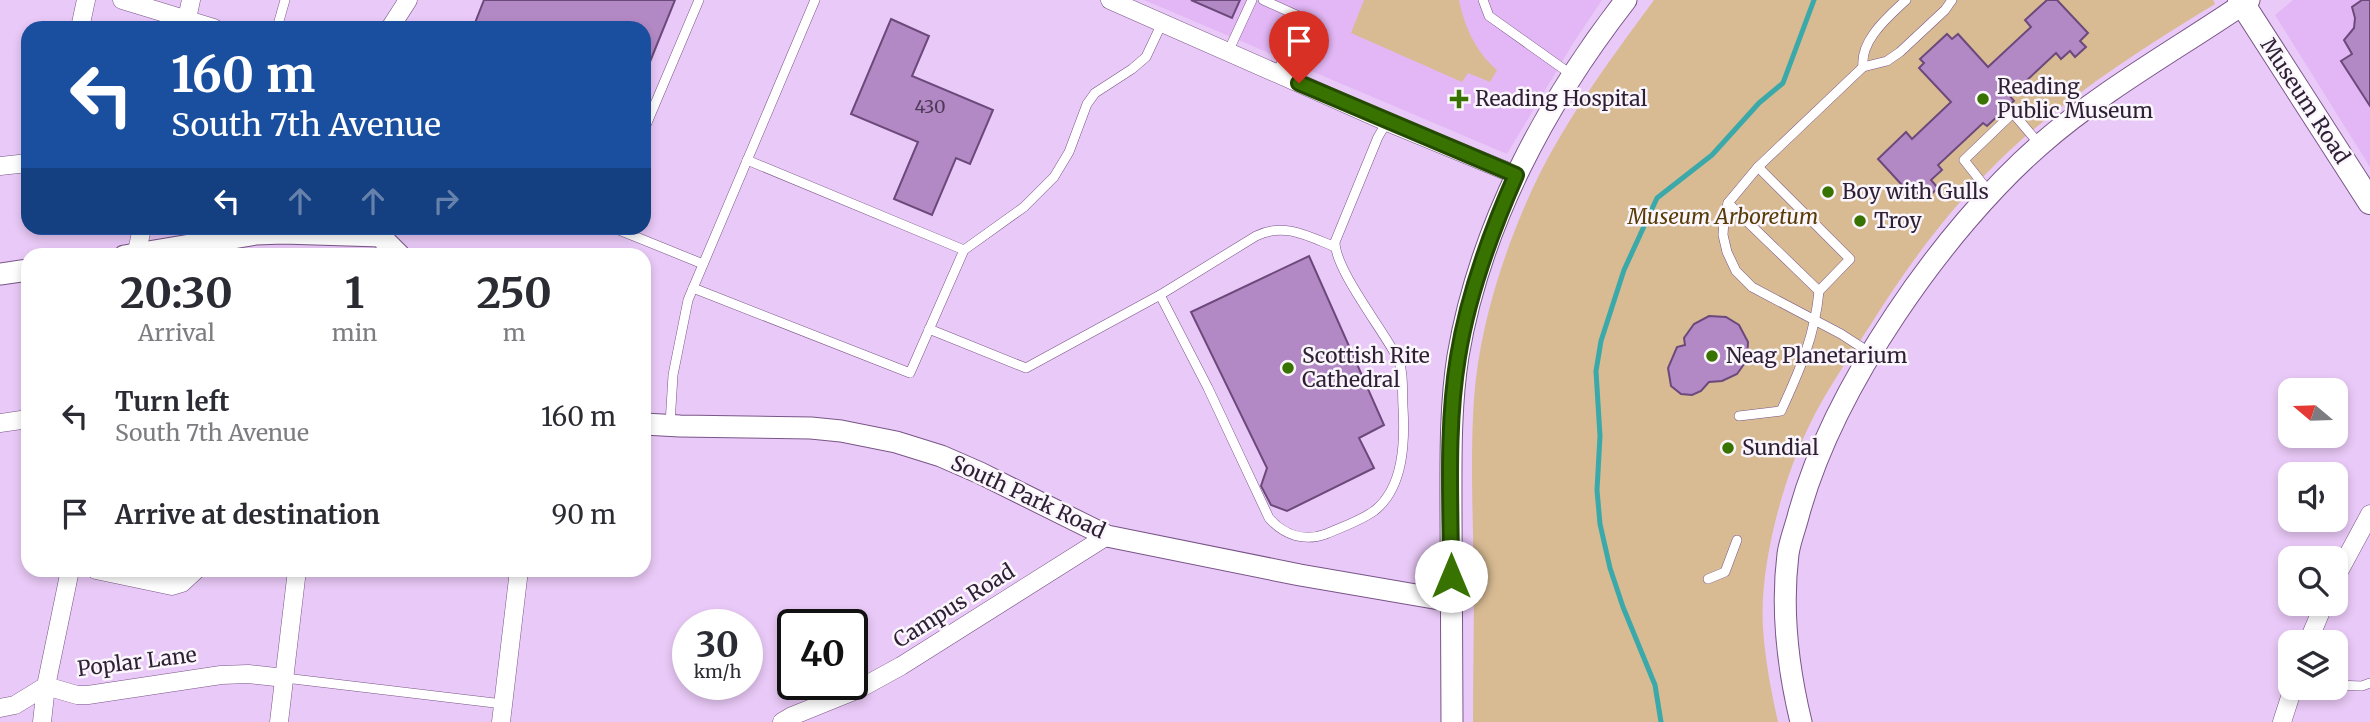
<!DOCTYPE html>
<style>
body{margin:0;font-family:Merriweather,serif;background:#f2f2f3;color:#2b2b33;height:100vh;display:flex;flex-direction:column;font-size:26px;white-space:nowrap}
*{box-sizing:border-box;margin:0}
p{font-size:23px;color:#7c7c81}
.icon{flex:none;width:38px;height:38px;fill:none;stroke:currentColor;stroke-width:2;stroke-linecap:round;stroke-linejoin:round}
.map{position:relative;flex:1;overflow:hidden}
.panel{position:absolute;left:21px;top:248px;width:630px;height:329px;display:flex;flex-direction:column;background:#fff;border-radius:21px;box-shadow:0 4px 10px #0003}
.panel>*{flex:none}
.guide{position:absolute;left:21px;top:21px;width:630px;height:214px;border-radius:21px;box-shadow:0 4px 10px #0003;background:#1a4fa0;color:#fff;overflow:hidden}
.needle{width:46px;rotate:289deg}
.buttons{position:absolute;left:2278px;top:378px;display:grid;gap:14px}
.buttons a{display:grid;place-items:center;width:70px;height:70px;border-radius:14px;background:#fff;box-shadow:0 4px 10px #0003;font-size:35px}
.speed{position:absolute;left:672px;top:609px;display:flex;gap:14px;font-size:35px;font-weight:700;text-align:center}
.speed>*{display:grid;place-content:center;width:91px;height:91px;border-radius:50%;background:#fff;box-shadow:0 4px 10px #0003;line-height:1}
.speed small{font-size:18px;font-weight:400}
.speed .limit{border:4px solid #111;border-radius:10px;background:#fff;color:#111}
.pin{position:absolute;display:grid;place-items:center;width:60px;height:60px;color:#fff;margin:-72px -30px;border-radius:50% 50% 50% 0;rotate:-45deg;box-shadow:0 0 7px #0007}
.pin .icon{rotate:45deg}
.me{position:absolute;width:77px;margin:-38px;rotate:0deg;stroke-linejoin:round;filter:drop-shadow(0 0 5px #0008)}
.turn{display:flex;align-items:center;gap:24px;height:147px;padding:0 35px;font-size:32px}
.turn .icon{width:91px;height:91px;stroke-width:2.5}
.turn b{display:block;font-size:49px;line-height:60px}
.lanes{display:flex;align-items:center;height:66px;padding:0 35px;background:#0003;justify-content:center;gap:35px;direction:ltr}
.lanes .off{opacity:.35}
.eta{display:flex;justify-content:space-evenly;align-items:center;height:119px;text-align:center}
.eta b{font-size:42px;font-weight:700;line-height:49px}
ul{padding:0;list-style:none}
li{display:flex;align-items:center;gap:21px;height:98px;padding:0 35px}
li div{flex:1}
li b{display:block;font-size:26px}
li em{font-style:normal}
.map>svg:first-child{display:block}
.built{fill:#e3b7f6}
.green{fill:#d8bb93}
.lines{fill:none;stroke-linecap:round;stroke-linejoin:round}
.stream{stroke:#3ba9a9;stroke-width:5}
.building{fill:#b389c5;stroke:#6c497b;stroke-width:2}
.service-casing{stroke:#795588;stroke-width:10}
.minor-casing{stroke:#795588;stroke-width:19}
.tertiary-casing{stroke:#795588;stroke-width:23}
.secondary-casing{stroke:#795588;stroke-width:26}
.service{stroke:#fff;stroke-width:9}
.minor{stroke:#fff;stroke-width:18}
.tertiary{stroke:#fff;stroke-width:21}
.secondary{stroke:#fff;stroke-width:24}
.route-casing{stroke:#244a01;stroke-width:18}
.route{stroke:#387201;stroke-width:12}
.poi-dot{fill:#387201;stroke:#faf6fc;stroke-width:2.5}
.labels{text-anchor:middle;stroke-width:5;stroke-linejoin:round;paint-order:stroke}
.number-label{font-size:18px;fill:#4f3a59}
.poi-label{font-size:21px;fill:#2e1f35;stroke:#faf6fc;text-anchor:start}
.street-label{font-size:21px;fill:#2e1f35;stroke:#faf6fc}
.park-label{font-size:21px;font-style:italic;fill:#593b05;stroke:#faf6fc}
</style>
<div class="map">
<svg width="2370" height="722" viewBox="0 0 2370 722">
<rect width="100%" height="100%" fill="#e9c9f7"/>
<g class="built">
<polygon points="1144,0 1602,0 1572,45 1507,154"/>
<polygon points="2293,0 2370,0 2370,167 2275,15"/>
</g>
<g class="green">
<path d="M1364,0H1459C1465,28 1476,52 1497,70L1490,82L1468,73L1462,82L1351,33Z"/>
<path d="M1654,0H2213L2215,4C2143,48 2072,93 2009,151C1954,203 1911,260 1871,324C1849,358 1825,392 1808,428C1782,482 1759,568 1763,628C1765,659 1771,691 1778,722H1473C1473,674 1474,627 1474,579C1473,519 1470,459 1474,399C1479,331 1500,263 1527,201C1559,128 1607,64 1654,0Z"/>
</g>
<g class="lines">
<polyline class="stream" points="1661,722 1655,685 1623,607 1610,568 1600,524 1597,490 1600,436 1596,371 1601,341 1624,270 1657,198 1712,155 1759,103 1783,83 1814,0"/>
</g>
<g class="building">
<polygon points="484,0 675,0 645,74 644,28 473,28"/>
<polygon points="1191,0 1240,0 1232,18"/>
<polygon points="2047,0 2057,0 2088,33 2080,41 2086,47 2075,57 2070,51 2061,59 2056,53 2010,96 2014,101 1987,126 1983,123 1938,165 1942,170 1931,180 1938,188 1927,198 1920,191 1913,197 1878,159 1906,132 1912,139 1951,102 1919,68 1924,63 1920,59 1947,34 1952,39 1958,34 1988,67 2031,27 2025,20"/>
<polygon points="2362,0 2370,0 2370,106 2341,61 2352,54 2344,40 2354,28 2355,18 2352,7"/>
<polygon points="891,19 929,36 912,76 993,110 970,164 956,158 932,215 894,199 918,142 851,114"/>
<polygon points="1309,256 1384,425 1359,438 1374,468 1287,511 1271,505 1261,486 1267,468 1191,312"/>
<polygon points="1709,316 1726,317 1739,325 1748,342 1747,360 1737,374 1722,381 1709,382 1701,391 1692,395 1681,394 1671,386 1668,368 1677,347 1685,345 1684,338 1694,324"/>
</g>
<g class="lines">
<defs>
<g id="service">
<polyline points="1263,0 1301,17 1277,73"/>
<polyline points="1483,0 1489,16 1572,75"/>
<polyline points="277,28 285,0"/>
<polyline points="1228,52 1252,0"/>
<path d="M1863,67C1860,40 1888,17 1906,0"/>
<polyline points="644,130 699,0"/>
<polyline points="747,160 964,250"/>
<polyline points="1990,193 1964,160 2013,113 2040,145"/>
<polyline points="1728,203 1819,291 1850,259 1758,167"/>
<polyline points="614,228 703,264"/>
<polyline points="693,288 910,373 964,250 1024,207 1054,177 1069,152 1087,104 1095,93 1132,69 1146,57 1162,23"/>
<path d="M1160,295L1256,236C1284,222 1308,236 1335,247"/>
<path d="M929,329L1026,368L1160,295L1208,388L1269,518C1284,535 1304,542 1326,534C1342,527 1360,521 1374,511C1404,488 1405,441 1403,407C1402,393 1404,372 1398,359C1384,331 1335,270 1335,242L1378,137L1387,122"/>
<polyline points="1872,354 1841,334 1752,287 1736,271 1727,252 1723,235 1724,220 1728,203 1758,167 1863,67 1887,61 1900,52 1945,10 1952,0"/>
<path d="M1739,416L1781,411C1800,370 1815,335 1819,291"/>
<polyline points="670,424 673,375 688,300 815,0"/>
<polyline points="1708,579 1725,572 1737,540"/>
<polyline points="285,678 503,704"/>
<polyline points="2336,685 2362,686 2370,683"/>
</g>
<g id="minor">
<polyline points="122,0 214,28"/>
<polyline points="1110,0 1387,122 1516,175"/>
<polyline points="80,28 86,0"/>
<polyline points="185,28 191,0"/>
<polyline points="390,28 408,0"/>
<polyline points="0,166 28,163"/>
<polyline points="136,256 142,228"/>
<polyline points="0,423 28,419"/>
<polyline points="96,570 172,586 182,583 196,570"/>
<polyline points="2336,577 2370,514"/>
<polyline points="2308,642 2324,604"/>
<polyline points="0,708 15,705 46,686 77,695 88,695 221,675 248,674 285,678"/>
<polyline points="42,722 46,686 70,570"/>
<polyline points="279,722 297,570"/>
<polyline points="501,722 519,570"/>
<polyline points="782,722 792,716 859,689 901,666 1107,536"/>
<polyline points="2282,722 2293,688"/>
</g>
<g id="tertiary">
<polyline points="124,256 256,234 283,233 380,236 400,256"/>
<polyline points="0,274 28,270"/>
<polyline points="644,424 680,426 811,428 841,431 896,442 941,456 980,473 1107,536 1300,575 1451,601"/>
<path d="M1452,722C1452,651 1451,581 1451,510C1451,459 1450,407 1458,356C1480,226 1545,104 1626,0"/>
<path d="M1801,722C1788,668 1781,610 1788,554C1790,540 1796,526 1799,513C1834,387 1942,231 2040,145C2104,89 2179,48 2249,0"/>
</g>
<polyline id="secondary" points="2240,0 2370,202"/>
</defs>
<use href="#service" class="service-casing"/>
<use href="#minor" class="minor-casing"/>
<use href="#tertiary" class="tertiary-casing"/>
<use href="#secondary" class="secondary-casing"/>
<use href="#service" class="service"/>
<use href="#minor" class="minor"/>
<use href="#tertiary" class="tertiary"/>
<use href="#secondary" class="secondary"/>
</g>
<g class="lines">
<defs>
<path id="route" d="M1299,83L1516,175C1490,234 1468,294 1458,357C1446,429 1451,503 1451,576"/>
</defs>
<use href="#route" class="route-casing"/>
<use href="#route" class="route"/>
</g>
<g class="poi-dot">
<path d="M1455.5 88.5h7v7h7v7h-7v7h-7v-7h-7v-7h7z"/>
<circle cx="1983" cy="99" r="7"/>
<circle cx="1828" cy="192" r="7"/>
<circle cx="1860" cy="221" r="7"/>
<circle cx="1712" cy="356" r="7"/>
<circle cx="1288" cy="368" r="7"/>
<circle cx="1728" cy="448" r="7"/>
</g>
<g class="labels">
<g class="number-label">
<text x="930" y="113">430</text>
</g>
<g class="poi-label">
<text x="1997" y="94">Reading<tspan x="1997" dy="24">Public Museum</tspan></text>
<text x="1475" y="106">Reading Hospital</text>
<text x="1842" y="199">Boy with Gulls</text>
<text x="1874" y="228">Troy</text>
<text x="1302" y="363">Scottish Rite<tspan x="1302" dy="24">Cathedral</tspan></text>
<text x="1726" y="363">Neag Planetarium</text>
<text x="1742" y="455">Sundial</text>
</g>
<g class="street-label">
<text transform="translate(2305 101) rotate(57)" y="7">Museum Road</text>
<text transform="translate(1028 497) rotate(25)" y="7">South Park Road</text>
<text transform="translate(954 606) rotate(-32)" y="7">Campus Road</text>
<text transform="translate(137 662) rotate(-7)" y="7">Poplar Lane</text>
</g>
<g class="park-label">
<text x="1723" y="224">Museum Arboretum</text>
</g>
</g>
</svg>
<div class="buttons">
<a><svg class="needle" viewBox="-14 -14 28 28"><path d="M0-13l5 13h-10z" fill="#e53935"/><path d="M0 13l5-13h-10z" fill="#7c7c81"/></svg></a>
<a><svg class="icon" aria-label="sound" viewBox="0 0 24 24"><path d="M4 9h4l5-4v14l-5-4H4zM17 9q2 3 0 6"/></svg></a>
<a><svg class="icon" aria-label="search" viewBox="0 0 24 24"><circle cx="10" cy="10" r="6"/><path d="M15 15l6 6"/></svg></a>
<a><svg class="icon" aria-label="layers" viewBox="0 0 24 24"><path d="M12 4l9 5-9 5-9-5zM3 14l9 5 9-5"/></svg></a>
</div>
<div class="speed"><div>30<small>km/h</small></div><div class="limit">40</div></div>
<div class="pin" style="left:1299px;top:83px;background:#d93025"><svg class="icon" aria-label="arrive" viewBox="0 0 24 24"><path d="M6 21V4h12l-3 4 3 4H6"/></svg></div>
<svg class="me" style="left:1451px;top:576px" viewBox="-20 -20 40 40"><circle r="19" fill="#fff"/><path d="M0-13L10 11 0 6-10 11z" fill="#387201"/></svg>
<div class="guide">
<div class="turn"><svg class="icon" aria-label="left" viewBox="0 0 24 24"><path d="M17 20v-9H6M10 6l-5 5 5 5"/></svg><div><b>160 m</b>South 7th Avenue</div></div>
<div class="lanes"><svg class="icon" aria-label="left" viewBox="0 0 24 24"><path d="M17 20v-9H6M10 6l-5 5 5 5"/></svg><svg class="icon off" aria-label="ahead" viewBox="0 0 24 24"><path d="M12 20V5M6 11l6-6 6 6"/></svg><svg class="icon off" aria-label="ahead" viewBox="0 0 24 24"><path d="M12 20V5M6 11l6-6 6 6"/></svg><svg class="icon off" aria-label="right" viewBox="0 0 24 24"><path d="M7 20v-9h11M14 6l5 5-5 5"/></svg></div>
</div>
<section class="panel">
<div class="eta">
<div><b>20:30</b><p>Arrival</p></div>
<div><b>1</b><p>min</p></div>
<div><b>250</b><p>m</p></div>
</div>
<ul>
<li><svg class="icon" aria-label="left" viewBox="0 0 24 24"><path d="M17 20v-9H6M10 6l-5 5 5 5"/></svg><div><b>Turn left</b><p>South 7th Avenue</p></div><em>160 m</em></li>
<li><svg class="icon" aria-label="arrive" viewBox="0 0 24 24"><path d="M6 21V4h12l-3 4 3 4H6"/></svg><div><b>Arrive at destination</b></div><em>90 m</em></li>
</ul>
</section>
</div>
